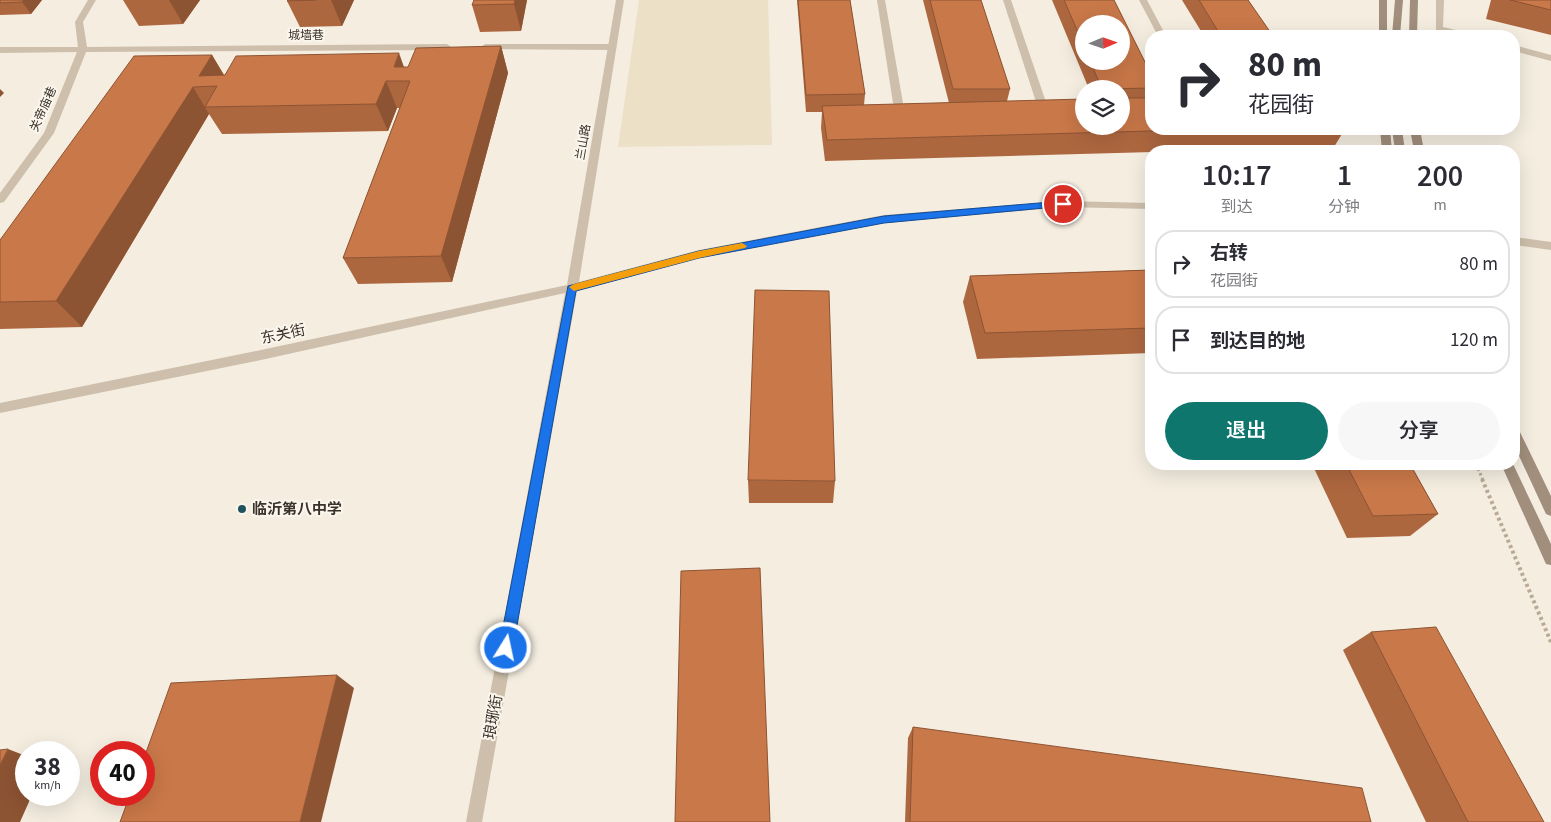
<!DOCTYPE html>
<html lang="zh">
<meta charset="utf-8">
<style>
body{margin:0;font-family:"Source Sans 3","Noto Sans SC",sans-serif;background:#f7f7f7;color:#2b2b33;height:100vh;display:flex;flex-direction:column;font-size:19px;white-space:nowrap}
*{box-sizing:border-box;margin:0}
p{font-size:16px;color:#7c7c81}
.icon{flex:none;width:28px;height:28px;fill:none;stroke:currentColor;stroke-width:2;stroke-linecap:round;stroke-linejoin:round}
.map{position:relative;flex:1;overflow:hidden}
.panel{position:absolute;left:1145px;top:145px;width:375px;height:325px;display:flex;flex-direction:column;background:#fff;border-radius:20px;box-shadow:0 5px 20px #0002}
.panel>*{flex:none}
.hud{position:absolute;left:1145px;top:30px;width:375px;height:105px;border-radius:20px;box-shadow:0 5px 20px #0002;background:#fff;color:#2b2b33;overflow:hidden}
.needle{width:32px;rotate:88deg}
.tools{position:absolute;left:1075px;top:15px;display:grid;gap:10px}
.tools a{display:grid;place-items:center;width:55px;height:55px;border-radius:50%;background:#fff;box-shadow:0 5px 20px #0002;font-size:25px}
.speed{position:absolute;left:15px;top:741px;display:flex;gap:10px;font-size:25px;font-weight:700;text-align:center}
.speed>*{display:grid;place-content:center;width:65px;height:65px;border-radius:50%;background:#fff;box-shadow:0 5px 20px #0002;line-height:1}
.speed small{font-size:12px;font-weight:400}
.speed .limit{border:8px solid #d22;background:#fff;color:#111}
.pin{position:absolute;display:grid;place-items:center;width:42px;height:42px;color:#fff;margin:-21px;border:2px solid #fff;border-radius:50%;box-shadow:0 1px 5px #0007}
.me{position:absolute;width:55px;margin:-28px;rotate:10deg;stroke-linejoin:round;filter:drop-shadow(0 0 4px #0008)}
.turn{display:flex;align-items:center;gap:18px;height:105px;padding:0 20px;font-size:22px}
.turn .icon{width:65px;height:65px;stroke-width:2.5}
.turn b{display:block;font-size:35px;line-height:42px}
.eta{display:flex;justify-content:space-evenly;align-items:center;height:85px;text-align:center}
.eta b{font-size:30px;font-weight:600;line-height:35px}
.cta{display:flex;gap:10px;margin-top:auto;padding:10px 20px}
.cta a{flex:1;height:58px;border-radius:30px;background:#0f766e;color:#fff;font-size:20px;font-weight:600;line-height:58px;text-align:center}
.cta a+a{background:#f7f7f7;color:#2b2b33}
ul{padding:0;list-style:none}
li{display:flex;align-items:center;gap:15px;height:68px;margin:0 10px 8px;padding:0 10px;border:2px solid #e1e1e2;border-radius:20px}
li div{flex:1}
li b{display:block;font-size:19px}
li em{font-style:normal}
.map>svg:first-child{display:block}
.plaza{fill:#ece0c7}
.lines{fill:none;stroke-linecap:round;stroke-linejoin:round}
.path-far1{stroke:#b9a995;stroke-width:3;stroke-dasharray:2.5 2.5;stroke-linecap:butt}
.path{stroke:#b9a995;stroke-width:4;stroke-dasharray:3 3;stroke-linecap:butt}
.service{fill:#cdbfab;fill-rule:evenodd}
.minor{fill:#cdbfab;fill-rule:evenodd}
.tertiary{fill:#cdbfab;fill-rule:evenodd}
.secondary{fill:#a18e7c;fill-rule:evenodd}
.wall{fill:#ad673f;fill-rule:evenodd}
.shaded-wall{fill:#8d5433}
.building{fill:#c97849;stroke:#8d5433}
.route{fill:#1a73e8;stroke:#114b97}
.slow{fill:#f59e0b}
.poi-dot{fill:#1e525e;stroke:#fbf6ed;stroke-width:2}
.labels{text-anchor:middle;stroke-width:4;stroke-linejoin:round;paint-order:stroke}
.far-street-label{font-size:12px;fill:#3b322b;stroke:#fbf6ed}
.street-label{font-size:15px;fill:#3b322b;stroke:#fbf6ed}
.poi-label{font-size:15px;font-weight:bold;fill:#3b322b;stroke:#fbf6ed;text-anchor:start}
</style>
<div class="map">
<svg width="1551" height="822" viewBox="0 0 1551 822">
<rect width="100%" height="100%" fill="#f4ede0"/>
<polygon class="plaza" points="639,0 768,0 772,145 618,147"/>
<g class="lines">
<polyline class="path-far1" points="1476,464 1483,480"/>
<polyline class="path" points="1482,479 1551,642"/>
<g class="service">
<polygon points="877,0 885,0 903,103 898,106 893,103"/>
<polygon points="1003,0 1011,0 1047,105 1045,107 1042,108 1037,105"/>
<polygon points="1139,0 1147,0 1166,36 1158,36"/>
<polygon points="1436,0 1444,0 1443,27 1473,34 1474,36 1461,36 1436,30"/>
<polygon points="1514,45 1551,55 1551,61 1514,51"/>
</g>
<g class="minor">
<polygon points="88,0 96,0 83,22 87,47 447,44 451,47 447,50 86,52 54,133 4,202 0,203 0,193 44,133 77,52 0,53 0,47 78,47 75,22"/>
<polygon points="485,44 613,44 617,47 613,50 482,49 481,47"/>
</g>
<g class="tertiary">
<polygon points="616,0 624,0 579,282 699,250 884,215 1063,201 1151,203 1151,209 1063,207 884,223 699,258 577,291 482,822 466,822 565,293 261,360 0,413 0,403 261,350 567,285"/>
<polygon points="1514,237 1551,242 1551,250 1514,245"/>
</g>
<g class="secondary">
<rect x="1379" y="0" width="8" height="36"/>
<polygon points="1395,0 1403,0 1400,36 1392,36"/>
<polygon points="1410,0 1418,0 1417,36 1409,36"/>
<polygon points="1380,129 1390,129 1392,151 1382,151"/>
<polygon points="1392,129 1402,129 1405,151 1395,151"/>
<polygon points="1410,129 1420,129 1424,151 1414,151"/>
<polygon points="1514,427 1518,428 1551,496 1551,516 1546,514 1514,445"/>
<polygon points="1501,464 1513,464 1551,544 1551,565 1546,564"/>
</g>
</g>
<g class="wall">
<polygon points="0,0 42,0 31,14 0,15"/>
<polygon points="123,0 200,0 183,24 139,26"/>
<polygon points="288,0 354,0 342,26 300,27 287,1"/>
<polygon points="474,0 527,0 521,31 480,32 472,5"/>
<path d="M797,0H850L865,94L864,105L949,103L923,0H981L1010,89L1007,101L1121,126V89H1089L1052,0H1114L1151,74V129H1345L1334,147L825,161L821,128L822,112H806ZM1084,24L1121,61H1084Z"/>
<polygon points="1182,0 1248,0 1273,36 1204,36"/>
<polygon points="1491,0 1551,0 1551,35 1486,19"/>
<polygon points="501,46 508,73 452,282 358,284 343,258 400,108 397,108 388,131 222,134 209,114 82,327 0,329 0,240 212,55 224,75 408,67"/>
<polygon points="1151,270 1151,353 977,359 963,302 970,276"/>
<polygon points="1312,464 1410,464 1438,514 1410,536 1347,538"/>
<polygon points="748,480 835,481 833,503 749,503"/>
<polygon points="1371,632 1544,822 1426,822 1343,650"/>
<polygon points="913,727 1371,822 905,822 908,738"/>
</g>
<g class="shaded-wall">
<polygon points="24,0 42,0 31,14 22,2"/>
<polygon points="169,0 200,0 183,24"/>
<polygon points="331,0 354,0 342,26"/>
<polygon points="515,0 527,0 521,31 514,4"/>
<polygon points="501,46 508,73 452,282 441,256"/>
<polygon points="399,53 409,81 394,67"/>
<polygon points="212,55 228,82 199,76"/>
<polygon points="386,81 397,108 388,131 376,104"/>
<polygon points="193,87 209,114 82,327 56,301"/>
<polygon points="0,89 4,93 0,97"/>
<polygon points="337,675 354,688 321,822 300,822"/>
<polygon points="8,749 26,756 26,795 32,795 20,822 0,822 0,765"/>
</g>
<g class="building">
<polygon points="0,0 24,0 22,2 0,3"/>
<polygon points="288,0 316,0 287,1"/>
<polygon points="474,0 515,0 514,4 472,5"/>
<polygon points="798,0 850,0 865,94 806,95"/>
<polygon points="930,0 981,0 1010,89 953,89"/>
<polygon points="1064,0 1114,0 1151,74 1151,88 1102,89 1090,61 1121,61 1121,24 1084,24 1084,46"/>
<polygon points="1199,0 1248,0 1273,36 1221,36"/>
<polygon points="1510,0 1551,0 1551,10"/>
<polygon points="501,46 441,256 343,258 410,81 386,81 376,104 205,107 217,86 193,87 56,301 0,302 0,240 134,56 212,55 199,76 225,75 236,56 399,53 394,67 408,67 416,48"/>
<polygon points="1121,98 1151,98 1151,129 1223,129 827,140 822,106 1084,99 1084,126 1121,126"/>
<polygon points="1151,270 1151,328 985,333 970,276"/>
<polygon points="755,290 829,291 835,481 748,480"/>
<polygon points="1346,464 1410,464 1438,514 1373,516"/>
<polygon points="760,568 770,822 675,822 681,571"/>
<polygon points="1436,627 1544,822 1468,822 1371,632"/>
<polygon points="337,675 300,822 120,822 130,795 144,795 144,758 171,683"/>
<polygon points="913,727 1362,788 1371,822 910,822"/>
<polygon points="8,749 0,765 0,750"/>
</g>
<polygon class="route" points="1063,201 1066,202 1066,206 884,223 699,258 576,291 513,648 511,652 506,654 501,652 499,648 568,286 699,251 884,216"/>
<polygon class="slow" points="742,243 747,246 745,248 699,258 574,291 569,287 574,284 699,251"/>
<circle class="poi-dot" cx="242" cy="509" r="5"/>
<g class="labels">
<g class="far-street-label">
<text x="306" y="39">城墙巷</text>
<text transform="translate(43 109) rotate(-66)" y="4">关帝庙巷</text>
<text transform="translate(583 142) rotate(-80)" y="4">兰山路</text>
</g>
<g class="street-label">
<text transform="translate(283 334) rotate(-12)" y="5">东关街</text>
<text transform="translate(493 717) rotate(-80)" y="5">琅琊街</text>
</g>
<g class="poi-label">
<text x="252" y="514">临沂第八中学</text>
</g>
</g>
</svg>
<div class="tools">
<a><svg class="needle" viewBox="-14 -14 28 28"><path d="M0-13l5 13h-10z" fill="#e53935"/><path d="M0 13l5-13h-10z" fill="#7c7c81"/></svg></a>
<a><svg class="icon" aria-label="layers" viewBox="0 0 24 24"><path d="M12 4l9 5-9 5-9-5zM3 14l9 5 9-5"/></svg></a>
</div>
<div class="speed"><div>38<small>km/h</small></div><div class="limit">40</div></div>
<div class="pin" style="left:1063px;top:204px;background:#d93025"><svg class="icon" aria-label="arrive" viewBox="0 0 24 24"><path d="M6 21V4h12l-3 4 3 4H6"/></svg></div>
<svg class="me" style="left:506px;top:648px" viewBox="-20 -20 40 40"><circle r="17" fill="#1a73e8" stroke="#fff" stroke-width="3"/><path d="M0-11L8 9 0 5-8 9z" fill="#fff"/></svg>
<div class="hud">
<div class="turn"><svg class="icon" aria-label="right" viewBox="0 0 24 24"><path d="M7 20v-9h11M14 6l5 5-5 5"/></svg><div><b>80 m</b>花园街</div></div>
</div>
<section class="panel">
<div class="eta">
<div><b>10:17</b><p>到达</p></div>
<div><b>1</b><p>分钟</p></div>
<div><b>200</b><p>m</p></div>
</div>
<ul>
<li><svg class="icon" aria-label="right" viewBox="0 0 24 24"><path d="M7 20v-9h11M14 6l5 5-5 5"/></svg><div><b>右转</b><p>花园街</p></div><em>80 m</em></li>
<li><svg class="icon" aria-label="arrive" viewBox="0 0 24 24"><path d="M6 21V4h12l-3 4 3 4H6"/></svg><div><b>到达目的地</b></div><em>120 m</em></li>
</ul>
<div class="cta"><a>退出</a><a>分享</a></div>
</section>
</div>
